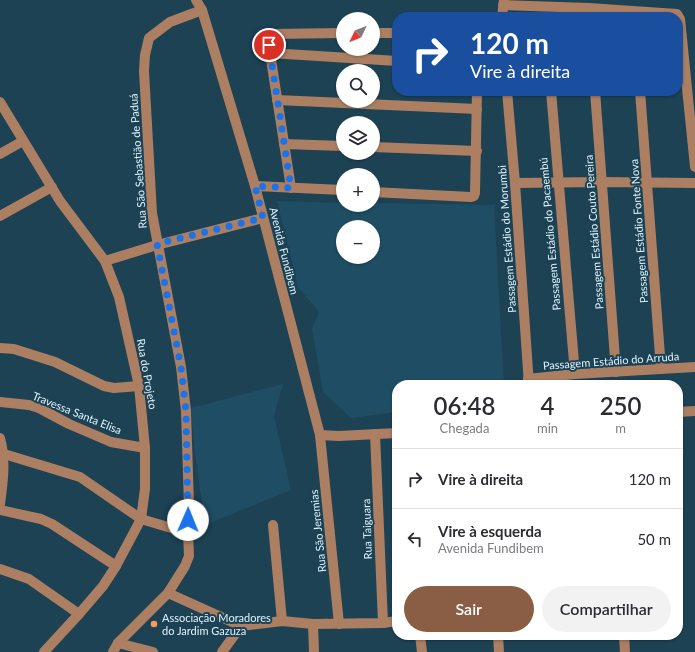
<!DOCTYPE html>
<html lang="pt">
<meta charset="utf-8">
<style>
body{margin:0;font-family:Lato,sans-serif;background:#f2f2f3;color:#2b2b33;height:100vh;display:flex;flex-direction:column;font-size:15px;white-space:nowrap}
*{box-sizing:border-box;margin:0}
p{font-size:13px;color:#7c7c81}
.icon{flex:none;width:22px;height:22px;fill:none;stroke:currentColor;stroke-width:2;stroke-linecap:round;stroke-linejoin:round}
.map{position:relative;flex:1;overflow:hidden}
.side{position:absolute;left:392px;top:380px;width:291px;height:260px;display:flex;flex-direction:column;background:#fff;border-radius:16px;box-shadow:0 1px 3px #0004}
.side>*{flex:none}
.banner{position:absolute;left:392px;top:12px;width:291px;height:84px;border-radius:16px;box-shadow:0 1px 3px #0004;background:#1a4fa0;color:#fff;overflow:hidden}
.needle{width:26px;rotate:227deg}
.tools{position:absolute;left:336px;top:12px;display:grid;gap:8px}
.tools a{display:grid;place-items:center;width:44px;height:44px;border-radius:50%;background:#fff;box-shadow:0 1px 3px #0004;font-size:20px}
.pin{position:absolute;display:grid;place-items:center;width:34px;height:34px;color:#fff;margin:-17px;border:2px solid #fff;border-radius:50%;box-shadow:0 1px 4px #0007}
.me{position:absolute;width:44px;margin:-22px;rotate:1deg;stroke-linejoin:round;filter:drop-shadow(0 0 3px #0008)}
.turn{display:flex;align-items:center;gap:14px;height:84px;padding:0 12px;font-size:18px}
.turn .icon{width:52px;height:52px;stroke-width:2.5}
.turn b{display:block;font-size:28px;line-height:34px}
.eta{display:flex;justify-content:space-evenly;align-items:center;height:68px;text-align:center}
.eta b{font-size:24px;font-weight:600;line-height:28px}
.primary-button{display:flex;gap:8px;margin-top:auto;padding:8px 12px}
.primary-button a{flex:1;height:46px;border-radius:24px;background:#8a5d45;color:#fff;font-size:16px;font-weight:600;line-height:46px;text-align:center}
.primary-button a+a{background:#f2f2f3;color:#2b2b33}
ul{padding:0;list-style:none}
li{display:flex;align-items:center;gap:12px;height:60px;padding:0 12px;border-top:1px solid #e1e1e2}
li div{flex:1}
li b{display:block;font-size:15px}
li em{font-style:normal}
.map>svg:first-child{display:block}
.built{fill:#1f4d63;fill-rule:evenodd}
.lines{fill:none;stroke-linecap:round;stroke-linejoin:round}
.minor{stroke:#ac7e62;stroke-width:10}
.route{stroke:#1a73e8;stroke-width:7;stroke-dasharray:0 12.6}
.poi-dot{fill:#ff9b5a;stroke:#1c4254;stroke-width:1.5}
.labels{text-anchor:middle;stroke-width:4;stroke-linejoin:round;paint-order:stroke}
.street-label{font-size:11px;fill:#def2fd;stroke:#1c4254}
.poi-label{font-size:11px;fill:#def2fd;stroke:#1c4254;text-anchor:start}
</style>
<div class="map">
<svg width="695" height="652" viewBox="0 0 695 652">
<rect width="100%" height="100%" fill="#1c4254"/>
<g class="built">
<path d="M277,201L343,203V205H373V203L494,205L504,385H397V412L351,418L323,392L312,329L319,312L298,287ZM343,227H373V257H343Z"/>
<polygon points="283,384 274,416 291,490 205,525 194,445 191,408"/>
</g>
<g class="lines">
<g class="minor">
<polyline points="196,0 202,10 255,186 320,435 339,436 397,433"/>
<polyline points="503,5 589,8 677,14 680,19 695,167"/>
<polyline points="502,17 504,0"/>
<polyline points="373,33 397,33"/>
<polyline points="270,53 397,61"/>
<polyline points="507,91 515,183 529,385"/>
<polyline points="551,91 575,374"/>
<polyline points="595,91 616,372"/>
<polyline points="640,91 661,369"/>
<polyline points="277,100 477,109"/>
<polyline points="0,102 60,201 105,261 119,297 139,386 145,448 145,489 141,519 116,566 103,586 79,614 44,652"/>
<polyline points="284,144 343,146"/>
<polyline points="373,147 477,151"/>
<polyline points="0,154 23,141"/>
<polyline points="515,183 602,182 695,183"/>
<polyline points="255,186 343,190"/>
<polyline points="291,188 270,53 269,35 272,34 343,33"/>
<polyline points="373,192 471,197 474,196 475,193 477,91"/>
<polyline points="0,216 52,187"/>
<polyline points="105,261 157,245 263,218"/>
<polyline points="0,348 14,349 55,362 104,386 114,388 139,386"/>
<polyline points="528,379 575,374 695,367"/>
<polyline points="0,402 29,405 39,408 69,424 111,442 145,448"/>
<polyline points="678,412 695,411"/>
<polyline points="375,434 383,623"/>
<polyline points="320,435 339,624"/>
<path d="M0,438C6,460 3,482 0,504"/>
<polyline points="4,454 80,477 141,519 188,533"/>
<polyline points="0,510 41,519 52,524 116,566"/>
<polyline points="273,525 282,621"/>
<polyline points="0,569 29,579 79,614"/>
<polyline points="168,593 241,626"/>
<polyline points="313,624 314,652"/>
<polyline points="420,635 422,652"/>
<polyline points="498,635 499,652"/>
<polyline points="624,635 625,652"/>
<polyline points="118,643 153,652"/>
<polyline points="113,652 118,643 168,593 185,566 189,556 188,533 189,506 186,411 181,367 152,213 144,71 145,55 149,38 170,22 202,10"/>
<polyline points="222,652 241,626 282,621 313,624 383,623 397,621"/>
</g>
</g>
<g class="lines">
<polyline class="route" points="188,520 186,411 181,367 157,244 263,218 255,186 291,188 269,45"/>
</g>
<circle class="poi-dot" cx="154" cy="624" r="4"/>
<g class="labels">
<g class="street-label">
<text transform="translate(138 161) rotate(-94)" y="4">Rua São Sebastião de Paduá</text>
<text transform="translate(639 231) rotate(-94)" y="4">Passagem Estádio Fonte Nova</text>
<text transform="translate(594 232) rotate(-94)" y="4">Passagem Estádio Couto Pereira</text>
<text transform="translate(550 234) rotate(-95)" y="4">Passagem Estádio do Pacaembú</text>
<text transform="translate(507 239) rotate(-94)" y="4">Passagem Estádio do Morumbi</text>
<text transform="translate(284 251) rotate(76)" y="4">Avenida Fundibem</text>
<text transform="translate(611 361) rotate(-4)" y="4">Passagem Estádio do Arruda</text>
<text transform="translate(147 374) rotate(80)" y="4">Rua do Projeto</text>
<text transform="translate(77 413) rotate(22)" y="4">Travessa Santa Elisa</text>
<text transform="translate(367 529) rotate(-92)" y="4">Rua Taiguara</text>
<text transform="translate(318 531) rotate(-96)" y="4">Rua São Jeremias</text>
</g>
<g class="poi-label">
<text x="162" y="622">Associação Moradores<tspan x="162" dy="13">do Jardim Gazuza</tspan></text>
</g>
</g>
</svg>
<div class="tools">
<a><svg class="needle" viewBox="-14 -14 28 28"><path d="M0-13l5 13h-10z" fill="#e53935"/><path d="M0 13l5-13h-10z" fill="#7c7c81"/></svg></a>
<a><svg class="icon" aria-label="search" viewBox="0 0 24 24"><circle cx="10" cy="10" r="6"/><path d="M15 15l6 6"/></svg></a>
<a><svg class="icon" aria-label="layers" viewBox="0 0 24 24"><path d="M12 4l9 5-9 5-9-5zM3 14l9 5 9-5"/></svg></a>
<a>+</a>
<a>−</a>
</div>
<div class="pin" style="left:269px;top:45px;background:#d93025"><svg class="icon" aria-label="arrive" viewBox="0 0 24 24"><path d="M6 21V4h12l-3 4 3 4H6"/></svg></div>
<svg class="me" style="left:188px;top:520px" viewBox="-20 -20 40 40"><circle r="19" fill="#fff"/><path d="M0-13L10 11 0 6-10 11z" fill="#1a73e8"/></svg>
<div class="banner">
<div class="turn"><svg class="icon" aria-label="right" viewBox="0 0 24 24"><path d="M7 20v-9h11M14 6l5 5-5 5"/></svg><div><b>120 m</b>Vire à direita</div></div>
</div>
<section class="side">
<div class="eta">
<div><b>06:48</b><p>Chegada</p></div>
<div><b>4</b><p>min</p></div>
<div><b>250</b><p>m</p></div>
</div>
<ul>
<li><svg class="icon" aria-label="right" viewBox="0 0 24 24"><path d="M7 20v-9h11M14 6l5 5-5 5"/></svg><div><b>Vire à direita</b></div><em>120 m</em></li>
<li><svg class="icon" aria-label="left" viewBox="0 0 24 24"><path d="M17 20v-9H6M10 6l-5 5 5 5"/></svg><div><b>Vire à esquerda</b><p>Avenida Fundibem</p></div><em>50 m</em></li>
</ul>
<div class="primary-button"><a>Sair</a><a>Compartilhar</a></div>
</section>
</div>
